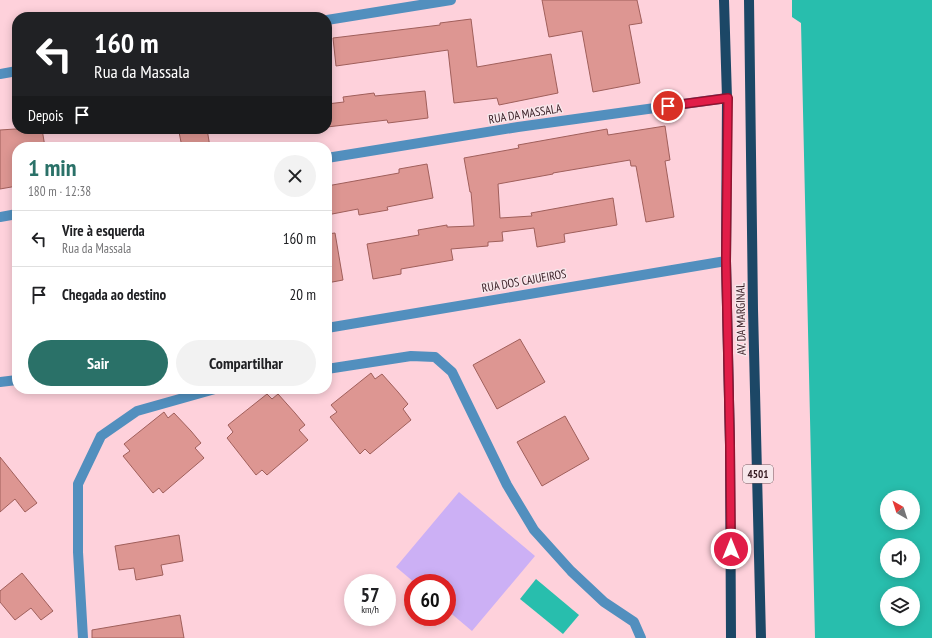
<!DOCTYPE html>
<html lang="pt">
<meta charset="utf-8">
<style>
body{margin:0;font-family:"PT Sans Narrow",sans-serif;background:#f2f2f2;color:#202124;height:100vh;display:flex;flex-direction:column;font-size:15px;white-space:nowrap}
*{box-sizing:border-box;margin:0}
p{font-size:13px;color:#757577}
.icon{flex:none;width:22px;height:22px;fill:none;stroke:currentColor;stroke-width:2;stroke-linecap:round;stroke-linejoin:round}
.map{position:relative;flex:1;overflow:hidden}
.sheet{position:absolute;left:12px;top:142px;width:320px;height:252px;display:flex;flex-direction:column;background:#fff;border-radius:16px;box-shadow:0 2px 10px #0003}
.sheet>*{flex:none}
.guide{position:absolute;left:12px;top:12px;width:320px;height:122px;border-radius:16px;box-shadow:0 2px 10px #0003;background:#202124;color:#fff;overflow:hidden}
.needle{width:26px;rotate:321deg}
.fabs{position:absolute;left:880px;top:490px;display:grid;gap:8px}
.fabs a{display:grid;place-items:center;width:40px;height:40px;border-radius:50%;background:#fff;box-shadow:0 2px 10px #0003;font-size:20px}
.speed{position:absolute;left:344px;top:574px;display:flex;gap:8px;font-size:20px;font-weight:700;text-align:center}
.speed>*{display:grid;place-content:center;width:52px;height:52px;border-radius:50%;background:#fff;box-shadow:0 2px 10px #0003;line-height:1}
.speed small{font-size:10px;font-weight:400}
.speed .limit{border:6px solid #d22;background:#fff;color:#111}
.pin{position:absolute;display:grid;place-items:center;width:34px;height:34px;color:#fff;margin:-17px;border:2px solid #fff;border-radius:50%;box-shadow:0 1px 4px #0007}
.me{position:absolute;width:44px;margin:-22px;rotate:0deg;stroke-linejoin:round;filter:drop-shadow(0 0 3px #0008)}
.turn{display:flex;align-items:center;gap:14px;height:84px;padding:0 16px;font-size:18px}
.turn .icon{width:52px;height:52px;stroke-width:2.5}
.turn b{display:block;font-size:28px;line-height:34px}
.then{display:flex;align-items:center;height:38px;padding:0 16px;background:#0003;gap:8px;font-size:15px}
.round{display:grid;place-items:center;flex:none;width:42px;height:42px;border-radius:21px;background:#f2f2f2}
.headline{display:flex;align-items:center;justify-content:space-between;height:68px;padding:0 16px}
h1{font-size:24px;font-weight:800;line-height:30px;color:#2a7168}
.button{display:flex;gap:8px;margin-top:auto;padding:8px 16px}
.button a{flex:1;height:46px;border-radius:24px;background:#2a7168;color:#fff;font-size:16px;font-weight:800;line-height:46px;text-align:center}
.button a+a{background:#f2f2f2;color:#202124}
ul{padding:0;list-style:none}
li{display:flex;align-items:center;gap:12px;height:56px;padding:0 16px;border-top:1px solid #e0e0e0}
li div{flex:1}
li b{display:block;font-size:15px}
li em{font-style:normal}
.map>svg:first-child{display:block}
.green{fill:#ccb0f5}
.water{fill:#28bead;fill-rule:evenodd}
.building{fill:#dd9692;stroke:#a05f5b}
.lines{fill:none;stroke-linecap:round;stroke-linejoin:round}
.minor{stroke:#528fbe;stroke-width:10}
.primary{stroke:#1c4766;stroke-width:10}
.route-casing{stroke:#92132f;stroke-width:10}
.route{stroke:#e11d48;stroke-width:7}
.labels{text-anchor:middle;stroke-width:3;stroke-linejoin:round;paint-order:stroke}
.shield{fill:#f7e7eb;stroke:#70585e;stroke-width:1}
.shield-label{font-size:11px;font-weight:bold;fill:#361b22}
.street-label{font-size:12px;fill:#361b22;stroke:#f7e7eb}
</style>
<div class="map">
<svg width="932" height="638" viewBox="0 0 932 638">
<rect width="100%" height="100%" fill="#fed1db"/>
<polygon class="green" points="459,492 535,556 472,631 447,610 447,583 415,583 396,567"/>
<g class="water">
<path d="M792,0H932V638H815L801,23L792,17ZM887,497H913V523H887ZM887,545H913V571H887ZM887,593H913V619H887Z"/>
<polygon points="536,579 579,615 563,634 520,599"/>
</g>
<g class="building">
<polygon points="542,0 637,0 642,23 629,25 640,83 593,92 582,31 549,37"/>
<polygon points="471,19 477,67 551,54 558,93 499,105 497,98 454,103 448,50 336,66 333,38 440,25 440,23"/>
<polygon points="425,91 428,118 388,123 387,120 327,127 327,104 344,102 343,97 374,93 375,96"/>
<polygon points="665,126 670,160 665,161 674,217 646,222 636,166 631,166 630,160 553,173 553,174 498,184 500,218 532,216 531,213 613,198 617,225 564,234 565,242 537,247 534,228 502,232 503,241 488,242 488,246 451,249 453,260 401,269 401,274 373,279 367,244 419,235 418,230 447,225 447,227 474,226 471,192 470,192 464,158 519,148 518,145 607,129 608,135"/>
<polygon points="15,129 42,129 45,147 17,147 17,186 0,189 0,130"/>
<polygon points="199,129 207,129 210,147 182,147 179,132"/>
<polygon points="427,164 433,198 387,207 388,210 359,215 358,209 327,215 327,186 399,173 399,169"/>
<polygon points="335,233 343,280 327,283 327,234"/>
<polygon points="520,339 545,382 497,409 473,365"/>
<polygon points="371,373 375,379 382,374 398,392 408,404 403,409 411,420 370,454 365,449 360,454 330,417 337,412 331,405"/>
<polygon points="267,394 272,399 278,394 295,413 305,425 299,430 308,440 267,475 262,470 256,475 227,438 233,432 228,425"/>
<polygon points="164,412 168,418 174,413 191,431 201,443 195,448 204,458 163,493 159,488 153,493 123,456 130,451 124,444"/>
<polygon points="565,416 589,459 542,486 517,442"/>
<polygon points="0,457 37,503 25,512 15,499 0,512"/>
<polygon points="179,535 183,561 161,565 163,575 136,580 134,568 119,570 115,546"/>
<polygon points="22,573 53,611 41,620 31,608 15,620 0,602 0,591"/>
<polygon points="180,615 184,638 92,638 92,630"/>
</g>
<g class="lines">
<g class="minor">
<polyline points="327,20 451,0"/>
<polyline points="0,74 17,71"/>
<polyline points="327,158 518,127 727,98"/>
<polyline points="0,217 17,214"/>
<polyline points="327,328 726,261"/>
<polyline points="327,369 411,356 435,357 452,372 507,485 534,530 571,571 604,602 634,622 641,638"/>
<polyline points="0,382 17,380"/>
<polyline points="83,638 78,552 78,484 101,436 137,411 215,389"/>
</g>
<g class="primary">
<polyline points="724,0 727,98 726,261 730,445 731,638"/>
<polyline points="749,0 753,309 761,638"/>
</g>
</g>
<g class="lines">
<defs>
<polyline id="route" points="668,106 728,98 726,261 730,445 731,549"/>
</defs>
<use href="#route" class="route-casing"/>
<use href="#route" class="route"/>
</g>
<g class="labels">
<rect class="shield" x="743" y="465" width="30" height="18" rx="3"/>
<g class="shield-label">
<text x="758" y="478">4501</text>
</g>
<g class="street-label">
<text transform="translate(525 114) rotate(-9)" y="4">RUA DA MASSALA</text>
<text transform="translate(524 281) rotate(-10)" y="4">RUA DOS CAJUEIROS</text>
<text transform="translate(741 319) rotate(-91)" y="4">AV. DA MARGINAL</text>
</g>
</g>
</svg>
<div class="fabs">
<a><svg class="needle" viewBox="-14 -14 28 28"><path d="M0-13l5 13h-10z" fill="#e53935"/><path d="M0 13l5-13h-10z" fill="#757577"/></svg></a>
<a><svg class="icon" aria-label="sound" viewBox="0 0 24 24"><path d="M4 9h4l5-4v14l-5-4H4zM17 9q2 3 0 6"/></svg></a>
<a><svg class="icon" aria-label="layers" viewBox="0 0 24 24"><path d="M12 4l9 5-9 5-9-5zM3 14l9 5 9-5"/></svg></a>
</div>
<div class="speed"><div>57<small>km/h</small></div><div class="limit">60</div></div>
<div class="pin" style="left:668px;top:106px;background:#d93025"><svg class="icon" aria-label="arrive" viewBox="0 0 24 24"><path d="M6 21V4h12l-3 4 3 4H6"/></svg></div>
<svg class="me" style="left:731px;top:549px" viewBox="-20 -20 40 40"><circle r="17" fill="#e11d48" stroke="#fff" stroke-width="3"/><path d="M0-11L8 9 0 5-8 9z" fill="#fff"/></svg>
<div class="guide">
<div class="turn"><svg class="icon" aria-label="left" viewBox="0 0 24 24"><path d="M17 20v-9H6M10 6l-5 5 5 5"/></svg><div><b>160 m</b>Rua da Massala</div></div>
<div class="then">Depois<svg class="icon" aria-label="arrive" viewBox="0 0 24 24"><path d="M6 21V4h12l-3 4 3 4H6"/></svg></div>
</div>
<section class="sheet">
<div class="headline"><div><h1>1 min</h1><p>180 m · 12:38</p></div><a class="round"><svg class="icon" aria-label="close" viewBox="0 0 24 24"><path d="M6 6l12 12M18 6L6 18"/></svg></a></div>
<ul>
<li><svg class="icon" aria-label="left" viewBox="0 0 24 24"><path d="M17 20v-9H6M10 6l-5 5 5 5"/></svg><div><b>Vire à esquerda</b><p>Rua da Massala</p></div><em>160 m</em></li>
<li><svg class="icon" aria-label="arrive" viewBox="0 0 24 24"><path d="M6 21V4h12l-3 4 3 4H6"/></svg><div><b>Chegada ao destino</b></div><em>20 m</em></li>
</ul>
<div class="button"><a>Sair</a><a>Compartilhar</a></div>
</section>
</div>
